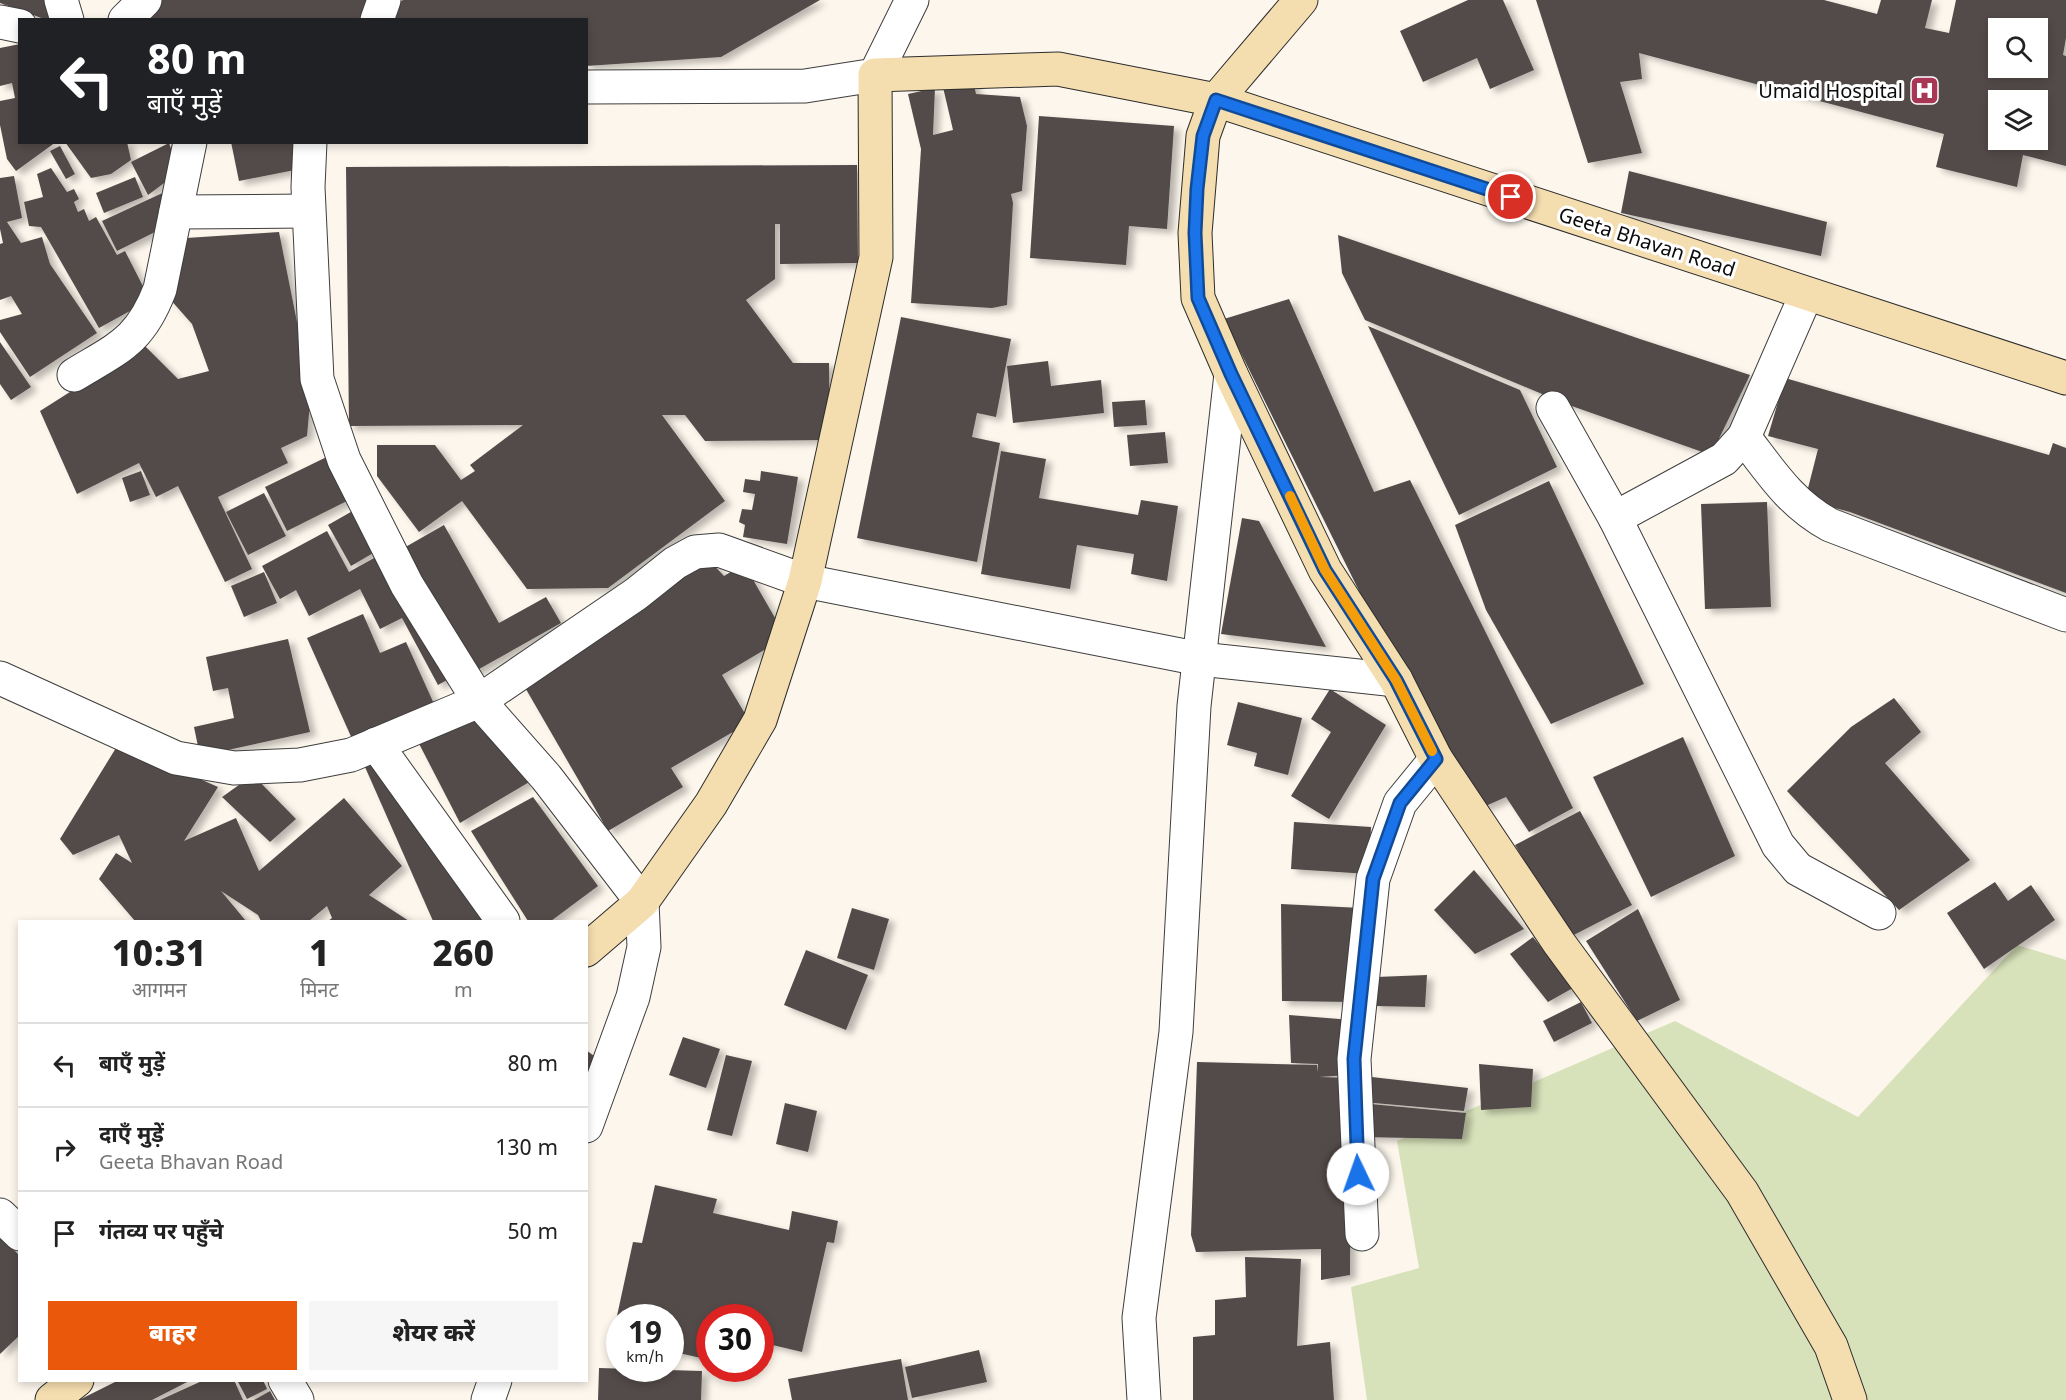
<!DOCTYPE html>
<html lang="hi">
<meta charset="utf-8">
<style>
body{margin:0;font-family:Georgia,"Noto Sans Devanagari",serif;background:#f6f6f6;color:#222;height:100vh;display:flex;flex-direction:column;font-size:22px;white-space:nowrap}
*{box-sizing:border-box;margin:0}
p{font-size:20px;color:#767676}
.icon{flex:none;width:33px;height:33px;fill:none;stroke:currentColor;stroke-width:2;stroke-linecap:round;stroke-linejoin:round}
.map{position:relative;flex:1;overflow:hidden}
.sheet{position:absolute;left:18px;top:920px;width:570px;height:462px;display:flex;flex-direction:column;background:#fff;border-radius:0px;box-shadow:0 3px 9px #0003}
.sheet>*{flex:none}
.banner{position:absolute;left:18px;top:18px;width:570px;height:126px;border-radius:0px;box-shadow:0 3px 9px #0003;background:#202124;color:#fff;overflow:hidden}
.fabs{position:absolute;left:1988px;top:18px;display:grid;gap:12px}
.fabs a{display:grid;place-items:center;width:60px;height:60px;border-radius:0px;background:#fff;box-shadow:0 3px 9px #0003;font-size:30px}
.speed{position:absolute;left:606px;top:1304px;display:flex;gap:12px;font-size:30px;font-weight:700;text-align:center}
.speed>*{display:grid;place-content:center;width:78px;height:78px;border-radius:50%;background:#fff;box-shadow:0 3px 9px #0003;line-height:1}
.speed small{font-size:15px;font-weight:400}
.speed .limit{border:9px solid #d22;background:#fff;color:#111}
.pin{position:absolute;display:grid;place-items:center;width:51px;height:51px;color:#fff;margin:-26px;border:3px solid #fff;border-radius:50%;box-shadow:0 2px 6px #0007}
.me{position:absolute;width:66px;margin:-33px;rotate:357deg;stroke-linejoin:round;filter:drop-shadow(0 0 4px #0008)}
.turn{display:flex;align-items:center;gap:21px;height:126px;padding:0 30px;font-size:27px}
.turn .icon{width:78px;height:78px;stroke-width:2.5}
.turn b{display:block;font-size:42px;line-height:51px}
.eta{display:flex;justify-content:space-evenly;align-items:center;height:102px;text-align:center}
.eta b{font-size:36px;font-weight:800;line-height:42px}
.button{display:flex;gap:12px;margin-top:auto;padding:12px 30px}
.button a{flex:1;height:69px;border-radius:0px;background:#ea580c;color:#fff;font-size:24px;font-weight:800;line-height:69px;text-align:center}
.button a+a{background:#f6f6f6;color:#222}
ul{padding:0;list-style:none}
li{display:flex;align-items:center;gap:18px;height:84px;padding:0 30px;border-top:2px solid #e0e0e0}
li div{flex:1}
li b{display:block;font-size:22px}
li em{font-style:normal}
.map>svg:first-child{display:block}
.green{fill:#d8e2ba}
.building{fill:#524b49;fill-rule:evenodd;filter:url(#shadow)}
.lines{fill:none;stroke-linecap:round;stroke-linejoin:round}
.street-casing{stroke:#3e3e3e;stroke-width:35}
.secondary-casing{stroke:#2d2d2d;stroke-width:35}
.street{stroke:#fff;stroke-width:33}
.secondary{stroke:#f4ddaf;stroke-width:33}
.route-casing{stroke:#114b97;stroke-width:15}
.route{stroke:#1a73e8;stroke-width:10}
.slow{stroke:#f59e0b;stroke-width:10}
.labels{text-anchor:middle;stroke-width:6;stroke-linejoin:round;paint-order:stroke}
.poi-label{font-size:20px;fill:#0b0b0b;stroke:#fff;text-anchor:end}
.street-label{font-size:20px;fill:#0b0b0b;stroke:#fff}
</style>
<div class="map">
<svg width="2066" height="1400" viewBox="0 0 2066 1400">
<defs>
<filter id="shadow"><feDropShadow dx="6" dy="4" stdDeviation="3" flood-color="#0004"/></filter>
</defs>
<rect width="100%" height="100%" fill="#fcf6ec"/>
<polygon class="green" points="2017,945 2066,960 2066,1400 1367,1400 1351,1287 1419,1268 1397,1141 1675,1021 1858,1117"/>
<g class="building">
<polygon points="0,0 52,0 58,20 47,20 0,3"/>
<polygon points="150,0 372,0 364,20 141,20"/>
<polygon points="403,0 820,0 721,57 586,66 586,20 394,20 393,6"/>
<polygon points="1468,0 1503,0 1534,70 1490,89 1477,58 1423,82 1400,31"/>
<path d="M1536,0H1824L1877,14L1881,0H1932L1925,28L1949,33L1956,0H2066V38L2063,55L2066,56V166L2023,155L2017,187L1936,167L1944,134L1639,53L1642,79L1620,82L1642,153L1588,163ZM1998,28H2037V68H1998ZM1998,100H2037V140H1998Z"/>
<polygon points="20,44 20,142 56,142 16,171 7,159 0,125 0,101 15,98 12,83 0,86 0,48"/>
<polygon points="972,76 976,94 1020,97 1027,126 1022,191 1011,194 1013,203 1007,305 992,308 911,303 921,149 908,94 935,88 933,135 953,130 942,83"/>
<polygon points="1039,116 1174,126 1167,229 1129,226 1126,265 1030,258"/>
<polygon points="65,142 127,142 131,160 111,174 91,178"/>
<polygon points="231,142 295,142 300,169 239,181"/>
<polygon points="169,143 179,172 148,195 131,162"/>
<polygon points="60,146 75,174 66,179 50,151"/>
<polygon points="857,165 858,263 780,264 780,224 775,224 775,279 746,300 793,363 829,363 830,440 705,441 685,415 662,415 725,501 608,588 527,589 462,501 419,532 377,476 377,445 435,445 461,480 475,471 470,465 523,425 349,426 346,167"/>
<polygon points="51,168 67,192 74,189 79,199 74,202 78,212 84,209 89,221 96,217 117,255 125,251 150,300 99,328 41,227 29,226 24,202 43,197 37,174"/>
<polygon points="1629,171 1827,222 1821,256 1621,213"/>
<polygon points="14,176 22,218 7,222 21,243 42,237 50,264 97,333 30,377 0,332 0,320 22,314 11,296 0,300 0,244 3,243 0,229 0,178"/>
<polygon points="135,177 143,197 104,213 96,193"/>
<polygon points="171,189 159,230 117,251 102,221"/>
<polygon points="279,232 304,357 310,403 307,436 281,448 288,463 218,497 252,569 225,582 178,486 156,497 139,463 77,494 40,411 144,345 178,379 209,371 192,324 169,298 186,238"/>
<polygon points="1338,235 1640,339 1750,375 1711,455 1566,404 1365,320 1342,273"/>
<polygon points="1289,299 1374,492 1410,480 1573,808 1529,832 1506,797 1481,808 1378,629 1224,319"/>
<polygon points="901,317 1011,339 996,417 977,413 972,437 1000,443 977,562 857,538"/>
<polygon points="1368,326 1520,390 1557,467 1459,515"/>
<polygon points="0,342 31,387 11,400 0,384"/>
<polygon points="1048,361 1051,386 1101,380 1104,413 1013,423 1007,366"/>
<polygon points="1785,378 2049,455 2053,443 2066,448 2066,593 1850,512 1805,500 1818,449 1768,436"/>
<polygon points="1145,400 1147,425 1114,427 1112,402"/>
<polygon points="1165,432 1168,463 1130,466 1127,435"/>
<polygon points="339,451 361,494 287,531 265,487"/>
<polygon points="1001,451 1046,459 1039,498 1138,515 1141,500 1178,506 1167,581 1131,574 1134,554 1077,545 1070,589 981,574"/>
<polygon points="141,471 150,495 130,502 122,478"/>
<polygon points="761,471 798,477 787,544 743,537 745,525 739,522 742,509 752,510 755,494 743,492 745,479 760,481"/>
<polygon points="1549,481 1644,684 1551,724 1486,610 1455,525"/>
<polygon points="264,493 286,536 248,555 226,512"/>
<polygon points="1767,502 1771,607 1705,609 1701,504"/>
<polygon points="356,509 380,549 351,566 328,525"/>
<polygon points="1242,518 1259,521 1326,647 1221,634"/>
<polygon points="444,525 499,623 546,597 561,623 472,673 402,549"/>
<polygon points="327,531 349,572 383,553 456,675 438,685 402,618 380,629 360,589 309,616 296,590 280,599 262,566"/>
<polygon points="709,560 724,576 744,564 786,637 722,675 750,722 671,768 683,787 608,831 523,684"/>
<polygon points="264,572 277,603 244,617 231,586"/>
<polygon points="363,614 380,653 406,642 435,706 353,741 307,638"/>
<polygon points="288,639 310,732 200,756 194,727 234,718 228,688 213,691 206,657"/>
<polygon points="1330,689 1386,725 1329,819 1291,796 1331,732 1311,719"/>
<polygon points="1894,698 1921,732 1885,763 1970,860 1899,910 1787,791 1851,727"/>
<polygon points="1238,702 1302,718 1288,775 1254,766 1257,753 1227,745"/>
<polygon points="480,714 531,781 460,823 414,734"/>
<polygon points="1683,737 1735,856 1651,897 1593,777"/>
<polygon points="119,743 218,787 184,841 236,818 259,871 344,798 402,866 369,895 409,921 328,921 332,918 327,906 309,921 261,921 258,915 221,891 246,921 135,921 99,879 116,853 132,863 119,835 73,855 60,839"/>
<polygon points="377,762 486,921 433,921 365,767"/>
<polygon points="253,775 296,819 270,842 222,797"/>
<polygon points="533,797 598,886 551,921 528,921 471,831"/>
<polygon points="1580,811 1632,905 1568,938 1515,845"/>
<polygon points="1294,822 1371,827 1369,874 1291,869"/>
<polygon points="1474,870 1524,929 1475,954 1434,910"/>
<polygon points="1995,882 2008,901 2031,885 2055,920 1984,969 1947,913"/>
<polygon points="1281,904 1361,908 1353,1002 1282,1001"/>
<polygon points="852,908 889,919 874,970 837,958"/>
<polygon points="1638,909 1680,1000 1637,1021 1586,941"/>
<polygon points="1533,937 1573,988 1548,1002 1510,954"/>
<polygon points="806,950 868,975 846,1030 784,1005"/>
<polygon points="1427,975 1425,1007 1373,1006 1376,977"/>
<polygon points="1581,1002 1592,1023 1554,1042 1543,1021"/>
<polygon points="1289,1015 1352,1020 1348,1075 1319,1077 1351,1078 1350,1275 1321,1280 1321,1249 1196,1252 1191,1235 1197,1062 1317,1065 1318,1072 1318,1064 1291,1063"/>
<polygon points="683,1037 720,1049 706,1088 669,1075"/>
<polygon points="586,1050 598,1059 586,1075"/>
<polygon points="726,1055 752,1061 732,1136 707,1130"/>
<polygon points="1479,1064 1533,1069 1531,1107 1481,1110"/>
<polygon points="1363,1076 1468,1088 1464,1111 1363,1102"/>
<polygon points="785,1103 817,1111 808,1152 776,1144"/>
<polygon points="1360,1103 1466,1113 1462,1139 1362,1137"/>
<polygon points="655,1185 717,1199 713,1213 789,1230 792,1211 838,1221 834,1243 827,1242 802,1352 760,1342 760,1317 710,1317 710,1360 670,1351 670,1317 620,1317 620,1340 612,1339 633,1242 642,1243"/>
<polygon points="0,1236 20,1256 20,1335 0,1354"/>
<polygon points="1245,1257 1301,1259 1297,1346 1330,1342 1334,1400 1193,1400 1193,1337 1215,1335 1215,1300 1246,1297"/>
<polygon points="979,1350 987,1382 912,1398 905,1367"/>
<polygon points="901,1359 908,1400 792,1400 788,1379"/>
<polygon points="599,1368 702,1371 701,1400 598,1400"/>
<polygon points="119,1380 191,1380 152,1400 79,1400"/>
<polygon points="204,1380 234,1380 243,1400 160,1400"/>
<polygon points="237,1380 263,1380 267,1389 247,1399"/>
<polygon points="270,1391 275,1400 254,1400"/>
</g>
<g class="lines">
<defs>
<g id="street">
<polyline points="61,0 67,20"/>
<polyline points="125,20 145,0"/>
<polyline points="377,20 384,0"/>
<polyline points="0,22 20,26"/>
<polyline points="586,87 805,86 875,75 912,0"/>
<polyline points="310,142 308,187 317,379 344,460 407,585 479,701 546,777 642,902 644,947 633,997 586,1126"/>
<polyline points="176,212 308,211"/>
<polyline points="1806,295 1744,437 1724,459 1615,518 1778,845 1798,869 1879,913"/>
<path d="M74,375C120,347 140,341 160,289L190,142"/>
<polyline points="1553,408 1615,518"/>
<path d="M1744,437C1771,472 1790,503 1830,525L2066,615"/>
<polyline points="0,678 176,758 234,768 300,765 351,755 479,701 636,594 675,563 695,552 719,550 805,581 1200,659 1396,680"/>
<polyline points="376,744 503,921"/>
<polyline points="0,1215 20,1234"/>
<polyline points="1362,1234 1354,1059 1373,879 1400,803 1436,759"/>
<polyline points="285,1380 297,1400"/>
<polyline points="488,1400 495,1380"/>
<polyline points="1144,1400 1139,1318 1176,1032 1194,706 1231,374"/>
</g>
<g id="secondary">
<polyline points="1301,0 1216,100 1203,136 1195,233 1198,298 1231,374 1325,570 1396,680 1436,759 1559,943 1742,1192 1831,1346 1850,1400"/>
<polyline points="586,950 642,902 711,804 760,720 805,581 876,257 875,75 1058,69 1216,100 2066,378"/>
<polyline points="52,1400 77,1380"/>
</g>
</defs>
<use href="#street" class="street-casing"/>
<use href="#secondary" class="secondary-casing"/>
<use href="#street" class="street"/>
<use href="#secondary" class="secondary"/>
</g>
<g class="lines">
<defs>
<polyline id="route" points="1358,1174 1354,1059 1373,879 1400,803 1436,759 1396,680 1325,570 1231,374 1198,298 1195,233 1197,189 1203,136 1216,100 1511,197"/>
</defs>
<use href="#route" class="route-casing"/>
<use href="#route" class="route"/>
<polyline class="slow" points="1290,496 1325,570 1396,680 1432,751"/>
</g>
<defs>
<symbol id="hospital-square" viewBox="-11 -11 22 22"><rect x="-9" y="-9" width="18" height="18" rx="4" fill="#a83655" stroke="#fff"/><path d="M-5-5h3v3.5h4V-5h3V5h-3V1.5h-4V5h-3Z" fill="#fff"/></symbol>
</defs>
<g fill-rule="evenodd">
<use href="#hospital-square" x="1908" y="74" width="33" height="33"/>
</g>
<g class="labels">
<g class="poi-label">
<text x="1903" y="98">Umaid Hospital</text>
</g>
<g class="street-label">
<text transform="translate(1647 242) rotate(18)" y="7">Geeta Bhavan Road</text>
</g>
</g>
</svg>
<div class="fabs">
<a><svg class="icon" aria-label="search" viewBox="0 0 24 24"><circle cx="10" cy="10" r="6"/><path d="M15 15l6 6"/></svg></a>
<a><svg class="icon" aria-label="layers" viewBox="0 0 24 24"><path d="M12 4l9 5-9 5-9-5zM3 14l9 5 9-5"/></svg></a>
</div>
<div class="speed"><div>19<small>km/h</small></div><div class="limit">30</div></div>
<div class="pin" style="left:1511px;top:197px;background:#d93025"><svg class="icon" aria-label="arrive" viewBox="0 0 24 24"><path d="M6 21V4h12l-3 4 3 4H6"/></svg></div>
<svg class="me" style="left:1358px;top:1174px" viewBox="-20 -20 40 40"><circle r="19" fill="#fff"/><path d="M0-13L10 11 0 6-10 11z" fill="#1a73e8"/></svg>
<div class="banner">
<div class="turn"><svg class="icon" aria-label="left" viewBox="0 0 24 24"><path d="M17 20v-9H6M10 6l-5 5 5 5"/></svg><div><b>80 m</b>बाएँ मुड़ें</div></div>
</div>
<section class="sheet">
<div class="eta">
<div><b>10:31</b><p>आगमन</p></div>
<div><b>1</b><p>मिनट</p></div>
<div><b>260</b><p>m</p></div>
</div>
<ul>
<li><svg class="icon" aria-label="left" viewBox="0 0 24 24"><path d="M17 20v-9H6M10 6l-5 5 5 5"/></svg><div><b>बाएँ मुड़ें</b></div><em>80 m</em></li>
<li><svg class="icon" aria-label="right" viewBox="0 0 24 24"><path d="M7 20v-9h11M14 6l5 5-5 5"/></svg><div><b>दाएँ मुड़ें</b><p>Geeta Bhavan Road</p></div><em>130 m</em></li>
<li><svg class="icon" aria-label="arrive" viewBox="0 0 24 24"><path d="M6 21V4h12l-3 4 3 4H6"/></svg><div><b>गंतव्य पर पहुँचे</b></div><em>50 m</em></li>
</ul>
<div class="button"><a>बाहर</a><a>शेयर करें</a></div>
</section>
</div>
